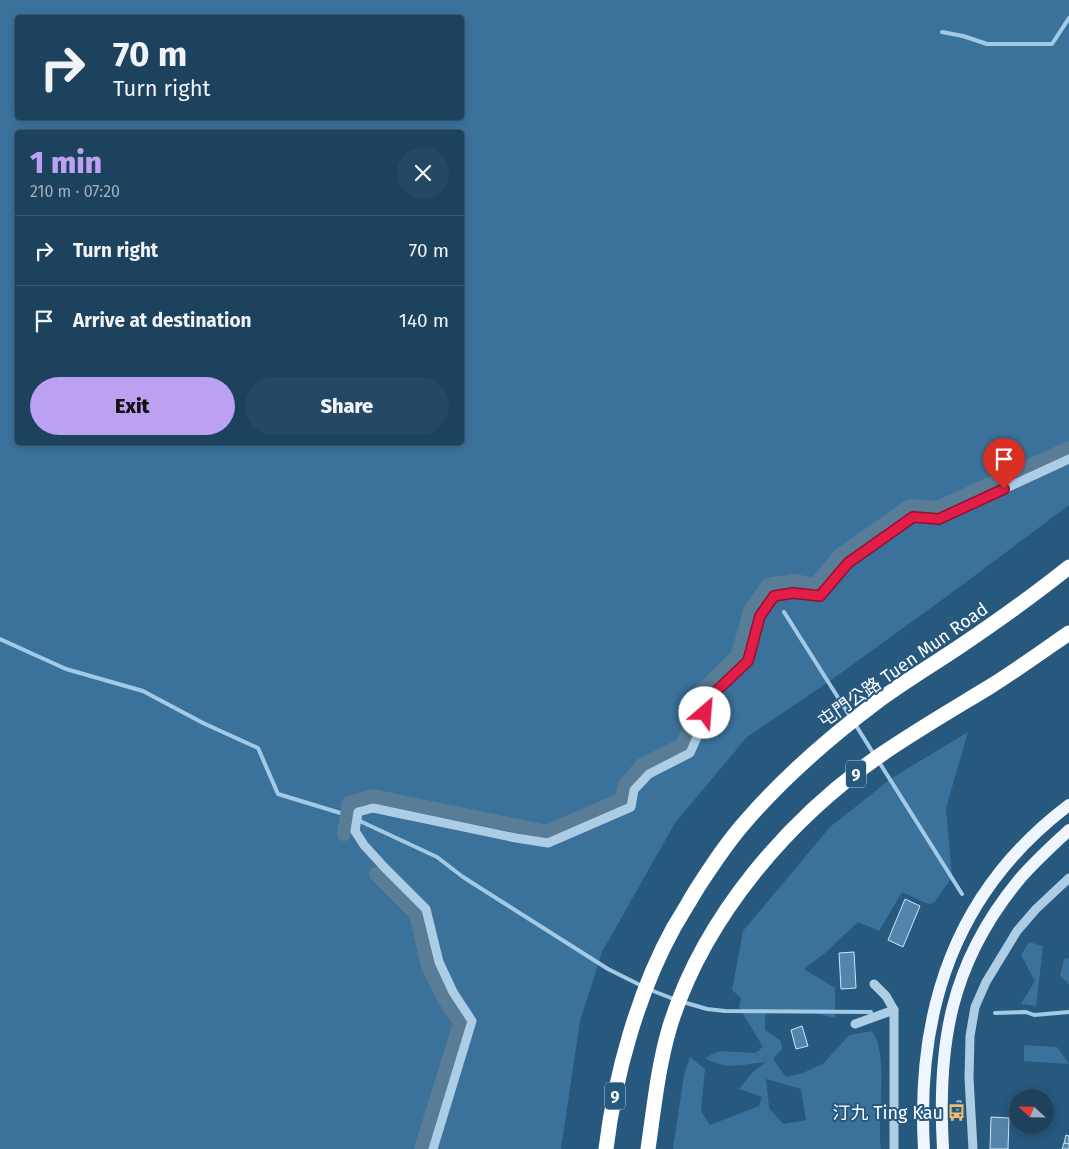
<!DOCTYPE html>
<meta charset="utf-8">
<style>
body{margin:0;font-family:"Fira Sans","Noto Sans TC",sans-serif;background:#254964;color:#f1f3f6;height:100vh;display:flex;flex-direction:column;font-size:19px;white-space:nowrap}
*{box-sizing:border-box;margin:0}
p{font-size:16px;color:#a0b0bc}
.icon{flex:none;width:28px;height:28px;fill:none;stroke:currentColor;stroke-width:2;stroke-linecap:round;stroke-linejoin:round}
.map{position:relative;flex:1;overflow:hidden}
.drawer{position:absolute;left:15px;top:130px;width:449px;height:315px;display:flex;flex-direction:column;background:#1d425e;border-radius:5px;box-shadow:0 2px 8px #0003,0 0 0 1px #3b5b73}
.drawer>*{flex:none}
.hud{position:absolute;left:15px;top:15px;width:449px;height:105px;border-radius:5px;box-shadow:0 2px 8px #0003,0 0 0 1px #3b5b73;background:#1d425e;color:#f1f3f6;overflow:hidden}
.needle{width:32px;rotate:292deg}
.fabs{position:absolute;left:1009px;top:1089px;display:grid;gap:10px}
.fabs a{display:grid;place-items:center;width:45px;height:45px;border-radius:50%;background:#1d425e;box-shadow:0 2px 8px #0003,0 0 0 1px #3b5b73;font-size:25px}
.pin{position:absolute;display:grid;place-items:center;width:42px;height:42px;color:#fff;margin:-51px -21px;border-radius:50% 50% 50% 0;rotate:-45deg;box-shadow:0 0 5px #0007}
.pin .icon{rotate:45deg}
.me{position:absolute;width:55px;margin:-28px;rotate:27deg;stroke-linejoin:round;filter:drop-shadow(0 0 4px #0008)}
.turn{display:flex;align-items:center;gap:18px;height:105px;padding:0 15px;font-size:22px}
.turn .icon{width:65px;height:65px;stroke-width:2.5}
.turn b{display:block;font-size:35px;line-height:42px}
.round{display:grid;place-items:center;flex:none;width:52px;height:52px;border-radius:26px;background:#254964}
.headline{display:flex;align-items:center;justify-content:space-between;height:85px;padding:0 15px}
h1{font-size:30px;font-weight:800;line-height:38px;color:#bca0f2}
.action{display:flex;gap:10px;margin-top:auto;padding:10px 15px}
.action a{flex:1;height:58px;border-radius:30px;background:#bca0f2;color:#111;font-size:20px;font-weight:800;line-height:58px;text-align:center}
.action a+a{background:#254964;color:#f1f3f6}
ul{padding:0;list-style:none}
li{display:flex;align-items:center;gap:15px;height:70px;padding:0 15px;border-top:1px solid #3b5b73}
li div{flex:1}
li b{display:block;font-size:19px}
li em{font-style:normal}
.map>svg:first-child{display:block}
.green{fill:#3b729c;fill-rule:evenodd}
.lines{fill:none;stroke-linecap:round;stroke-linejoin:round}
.stream{stroke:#a2cae6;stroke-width:4}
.canal{stroke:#5a7d97;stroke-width:14}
.building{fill:#5384a9;stroke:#d0e5f4}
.minor{stroke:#adcde5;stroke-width:9}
.major{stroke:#eef5fd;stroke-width:12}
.highway{stroke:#fff;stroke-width:15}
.route-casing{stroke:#92132f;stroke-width:12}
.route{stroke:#e11d48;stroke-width:9}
.labels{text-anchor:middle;stroke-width:4;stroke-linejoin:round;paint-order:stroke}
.shield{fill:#27587e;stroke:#becdd8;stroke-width:1}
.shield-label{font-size:16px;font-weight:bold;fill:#fff}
.street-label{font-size:18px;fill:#fff;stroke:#27587e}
.poi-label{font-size:18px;fill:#fff;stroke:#27587e;text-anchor:end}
</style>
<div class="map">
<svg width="1069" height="1149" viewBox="0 0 1069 1149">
<rect width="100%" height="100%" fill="#27587e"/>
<g class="green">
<path d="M0,0H1069V505L946,597L834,678L747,737L675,823L602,952L580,1021L561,1149H0ZM18,18H461V118H18ZM18,132H461V442H18Z"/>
<path d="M968,732L946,808L952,877L934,903L928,904L902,892L879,931L858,922L825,953L804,969L835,988V1018L804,1010L765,1011V1030L781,1041L782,1049L773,1059L786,1077L803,1073L824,1063L849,1035L872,1031C890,1058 876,1115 881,1149H673L684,1075L690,1057L705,1069L701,1111L710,1125L759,1106L762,1097L739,1089L753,1072L766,1062C742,1064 727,1071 705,1058L719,1051L755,1053L763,1047L739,1007L741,998L732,990L743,931L830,827L892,778ZM766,1079L801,1089L806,1120L783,1124L769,1108Z"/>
<polygon points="1029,942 1043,946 1036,1006 1021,1004 1035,981 1021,955"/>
<polygon points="1069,958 1069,984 1060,976 1064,959"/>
<polygon points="1024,1045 1057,1047 1069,1064 1024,1061"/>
</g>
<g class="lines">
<g class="stream">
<polyline points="942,32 963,36 987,44 1052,44 1069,18"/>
<polyline points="784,612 851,718"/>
<polyline points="0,639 66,669 143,691 203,723 258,748 278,794 347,815 437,857 463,877 608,969 642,986"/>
<polyline points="855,724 875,756"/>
<polyline points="879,762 962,894"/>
<polyline points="648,989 676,1000"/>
<polyline points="683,1002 707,1009 725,1011 871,1012"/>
<polyline points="995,1013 1026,1012 1034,1015 1069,1012"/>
</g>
<g class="canal">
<polyline points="344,834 349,803 373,796 547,832 622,799 625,785 642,765 682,745 692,723 697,695 738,655 750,611 768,585 793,581 815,585 840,555 910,506 937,508 1069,448"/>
<polyline points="376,874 416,914 428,966 443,997 460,1023 421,1149"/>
</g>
</g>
<g class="building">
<polygon points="905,899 920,906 903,947 888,940"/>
<polygon points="854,952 856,988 841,989 839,953"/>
<polygon points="802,1026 808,1046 796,1049 791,1030"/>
<polygon points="957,1101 961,1101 962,1114 957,1113"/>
<polygon points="991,1117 1009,1118 1008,1149 990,1149"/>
<polygon points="1066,1135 1069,1136 1069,1144 1064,1143"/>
<polygon points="1064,1143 1069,1144 1069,1149 1062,1149"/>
</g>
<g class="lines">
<g class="minor">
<polyline points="874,984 886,996 894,1010 894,1149"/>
<polyline points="855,1024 894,1010"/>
<polyline points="433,1149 472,1021 453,992 439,962 426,909 384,867 364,845 355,831 358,812 373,808 516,838 548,843 631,807 634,790 649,774 690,753 702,726 707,700 748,661 760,616 774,595 793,593 820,596 848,563 913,517 939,519 1069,459"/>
<polyline points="973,1149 969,1078 970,1036 975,1007 986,982 1017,931 1036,909 1069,878"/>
</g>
<g class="major">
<path d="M924,1149C916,1010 955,891 1069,805"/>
<path d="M943,1149C937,1045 950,964 1018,881C1033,863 1051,847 1069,830"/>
</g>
<g class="highway">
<path d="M606,1149C615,1075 638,992 674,927C682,914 690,900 698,887C713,864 728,841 746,821C785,776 830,737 878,701C904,682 932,665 959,647C996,622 1034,595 1069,567"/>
<path d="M648,1149C654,1108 658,1066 670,1026C704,917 788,819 882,754C917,730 955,708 991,686C1018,669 1043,651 1069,633"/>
</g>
</g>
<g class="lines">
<defs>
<polyline id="route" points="705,713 707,700 748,661 760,616 774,596 793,593 820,596 848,563 913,517 939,519 1004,489"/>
</defs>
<use href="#route" class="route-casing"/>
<use href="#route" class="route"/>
</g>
<defs>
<symbol id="bus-bare" viewBox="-9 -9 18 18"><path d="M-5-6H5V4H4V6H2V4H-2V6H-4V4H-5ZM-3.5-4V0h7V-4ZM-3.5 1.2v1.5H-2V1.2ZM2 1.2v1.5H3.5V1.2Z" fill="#edbb73" stroke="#27587e" stroke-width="2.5" paint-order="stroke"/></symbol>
</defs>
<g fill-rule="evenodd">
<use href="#bus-bare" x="944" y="1100" width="25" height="25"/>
</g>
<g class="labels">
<g class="shield">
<rect x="846" y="760.5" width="20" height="27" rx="4"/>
<rect x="605" y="1082.5" width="20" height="27" rx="4"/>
</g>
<g class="shield-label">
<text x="856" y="780">9</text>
<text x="615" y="1102">9</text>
</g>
<g class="street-label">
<text transform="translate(903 665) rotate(-35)" y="6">屯門公路 Tuen Mun Road</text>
</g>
<g class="poi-label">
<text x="943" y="1119">汀九 Ting Kau</text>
</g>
</g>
</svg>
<div class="fabs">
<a><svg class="needle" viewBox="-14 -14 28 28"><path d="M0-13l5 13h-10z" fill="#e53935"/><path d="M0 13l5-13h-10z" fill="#a0b0bc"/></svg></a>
</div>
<div class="pin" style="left:1004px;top:489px;background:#d93025"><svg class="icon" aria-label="arrive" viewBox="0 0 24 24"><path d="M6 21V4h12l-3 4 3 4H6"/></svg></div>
<svg class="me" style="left:705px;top:713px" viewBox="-20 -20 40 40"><circle r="19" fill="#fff"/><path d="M0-13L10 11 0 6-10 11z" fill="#e11d48"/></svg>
<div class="hud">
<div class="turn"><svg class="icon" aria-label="right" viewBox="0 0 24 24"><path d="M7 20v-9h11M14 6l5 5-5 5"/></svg><div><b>70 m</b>Turn right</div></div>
</div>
<section class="drawer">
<div class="headline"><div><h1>1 min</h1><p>210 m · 07:20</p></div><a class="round"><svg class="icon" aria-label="close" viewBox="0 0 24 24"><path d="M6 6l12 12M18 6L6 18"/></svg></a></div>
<ul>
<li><svg class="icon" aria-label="right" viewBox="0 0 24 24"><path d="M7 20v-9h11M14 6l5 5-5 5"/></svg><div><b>Turn right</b></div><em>70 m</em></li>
<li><svg class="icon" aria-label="arrive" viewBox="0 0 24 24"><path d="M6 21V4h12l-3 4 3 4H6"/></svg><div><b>Arrive at destination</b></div><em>140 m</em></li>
</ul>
<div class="action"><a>Exit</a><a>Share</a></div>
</section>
</div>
